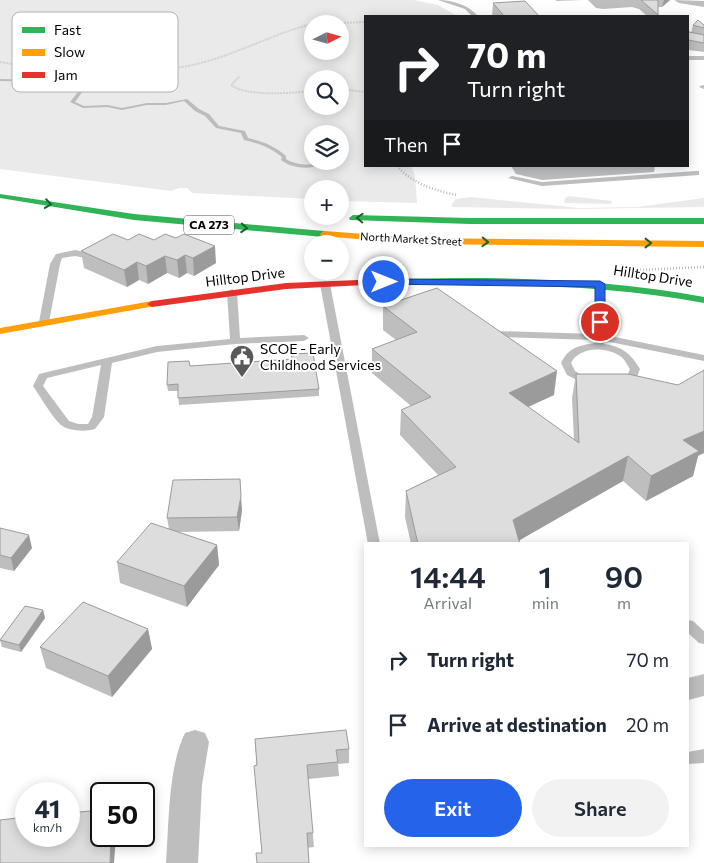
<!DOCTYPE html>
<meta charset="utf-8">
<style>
body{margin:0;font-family:Commissioner,sans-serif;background:#f2f2f3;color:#1f2937;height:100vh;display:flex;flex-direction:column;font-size:19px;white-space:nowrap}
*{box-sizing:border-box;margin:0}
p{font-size:16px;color:#747a83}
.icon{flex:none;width:28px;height:28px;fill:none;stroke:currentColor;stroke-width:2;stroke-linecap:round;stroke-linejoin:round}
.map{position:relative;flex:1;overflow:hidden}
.drawer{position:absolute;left:364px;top:542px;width:325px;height:305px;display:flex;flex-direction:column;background:#fff;border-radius:0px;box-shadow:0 2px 12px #0003}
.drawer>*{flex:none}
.guide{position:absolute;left:364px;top:15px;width:325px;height:152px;border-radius:0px;box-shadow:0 2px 12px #0003;background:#202124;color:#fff;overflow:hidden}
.needle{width:32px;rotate:84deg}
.tools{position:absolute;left:304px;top:15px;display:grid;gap:10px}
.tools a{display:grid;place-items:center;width:45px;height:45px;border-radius:50%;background:#fff;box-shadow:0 2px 12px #0003;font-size:25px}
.speed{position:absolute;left:15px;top:782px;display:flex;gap:10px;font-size:25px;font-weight:700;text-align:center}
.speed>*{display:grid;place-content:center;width:65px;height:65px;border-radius:50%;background:#fff;box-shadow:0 2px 12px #0003;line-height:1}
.speed small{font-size:12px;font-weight:400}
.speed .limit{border:2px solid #111;border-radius:8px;background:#fff;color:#111}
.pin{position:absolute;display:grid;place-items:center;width:42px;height:42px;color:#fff;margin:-21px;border:2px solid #fff;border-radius:50%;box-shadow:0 1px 5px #0007}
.me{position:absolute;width:55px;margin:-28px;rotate:90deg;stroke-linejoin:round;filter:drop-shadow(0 0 4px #0008)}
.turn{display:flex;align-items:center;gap:18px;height:105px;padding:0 20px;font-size:22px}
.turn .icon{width:65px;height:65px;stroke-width:2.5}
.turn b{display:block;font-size:35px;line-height:42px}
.then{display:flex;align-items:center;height:48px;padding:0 20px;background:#0003;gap:10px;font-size:19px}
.eta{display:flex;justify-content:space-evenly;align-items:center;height:85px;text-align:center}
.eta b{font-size:30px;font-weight:600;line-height:35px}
.button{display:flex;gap:10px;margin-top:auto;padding:10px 20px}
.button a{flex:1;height:58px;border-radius:30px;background:#2563eb;color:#fff;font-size:20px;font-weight:600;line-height:58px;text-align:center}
.button a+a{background:#f2f2f3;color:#1f2937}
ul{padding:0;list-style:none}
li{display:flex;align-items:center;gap:15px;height:65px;padding:0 20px}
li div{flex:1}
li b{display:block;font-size:19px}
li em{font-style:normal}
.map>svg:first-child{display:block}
.green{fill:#eaeaea;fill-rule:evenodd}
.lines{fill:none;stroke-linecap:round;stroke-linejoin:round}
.stream{fill:#bcbcbc;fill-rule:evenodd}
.path-far1{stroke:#b8b8b8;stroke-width:2;stroke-dasharray:0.5 1;stroke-linecap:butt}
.path{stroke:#b8b8b8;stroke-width:2.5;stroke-dasharray:1 2;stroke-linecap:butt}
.lane{fill:#bebebe;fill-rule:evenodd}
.street{fill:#bebebe;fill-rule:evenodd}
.fast{fill:#30b455;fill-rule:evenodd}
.slow{fill:#ff9f0a;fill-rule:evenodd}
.jam{fill:#e5322d;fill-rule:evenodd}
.wall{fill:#bebebe}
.shaded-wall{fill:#9b9b9b}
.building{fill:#ddd;stroke:#9b9b9b}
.oneway{stroke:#1a632f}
.route{fill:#2563eb;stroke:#184099}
.labels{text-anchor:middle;stroke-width:4;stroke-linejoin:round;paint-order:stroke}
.far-street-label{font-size:11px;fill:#000;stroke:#fff}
.shield{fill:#fff;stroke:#4c4c4c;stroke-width:1}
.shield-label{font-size:12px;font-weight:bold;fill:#000}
.street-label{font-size:14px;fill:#000;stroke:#fff}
.poi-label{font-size:14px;fill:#000;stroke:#fff;text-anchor:start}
.key{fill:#fff;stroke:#b2b2b2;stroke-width:1}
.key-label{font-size:14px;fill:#000}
</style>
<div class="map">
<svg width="704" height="863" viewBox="0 0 704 863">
<rect width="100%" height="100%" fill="#fff"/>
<g class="green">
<path d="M0,0H414L438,5L457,16H365V166H411L415,176L417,203L340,201V189H312V199L192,193L187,188H179L171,191L0,169ZM312,24H340V51H312ZM312,79H340V106H312ZM312,134H340V161H312Z"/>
<polygon points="569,196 612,201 611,204 564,203 565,198"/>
<polygon points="471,197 579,208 637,207 704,198 704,207 572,209 452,207 452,204 456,199"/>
</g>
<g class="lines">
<path class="stream" d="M0,79L42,80L65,88L82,90L83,91L75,102L84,106L107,105L122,108L147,103H166L187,99L199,109L209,114L219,126L245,131L248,138C262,141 275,146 286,156V159C296,165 306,165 318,164L320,165C308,170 291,168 281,160L282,157C271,148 258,143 244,140L241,133L216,128L205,116L195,111L184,101L166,105H147L122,110L107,107L83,108L70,102L78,92L63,90L42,82L0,81Z"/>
<g class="path-far1">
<polyline points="317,24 365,22"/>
<path d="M0,62C67,73 142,80 208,61C243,51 276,33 312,24"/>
<path d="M239,77L231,85C247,97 292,93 312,91"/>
<polyline points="340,89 365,92"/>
</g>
<g class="path">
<path d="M397,166C413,184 434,190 456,195"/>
<polyline points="637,270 704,267"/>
</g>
<g class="lane">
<path d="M438,0C453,0 468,5 478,16H472L465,9Z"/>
<rect x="688" y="56" width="16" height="4"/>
<polygon points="704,85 704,89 699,87 700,86"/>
<polygon points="696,171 699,171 699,175 542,186 508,178 512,176 542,182"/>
<polygon points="75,250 99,255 100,257 96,260 75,256 62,258 60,264 49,322 47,324 41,324 39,322 50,264 56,254"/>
<polygon points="325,281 330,284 380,544 368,544 320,284"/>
<path d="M600,281L605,284V335L704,355V361L605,341L604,344C622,346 631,354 640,369L637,377L628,385H620L619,383L628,374L630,369C627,365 625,359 620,356C606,347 580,346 571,363L575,371L593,381L594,383L589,386L567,375L561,363C569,347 578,346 595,343V340L496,337L491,334L496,331L595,334V284Z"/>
<path d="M232,289L237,292L240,338L304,335L309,338L304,341L235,344L157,352L112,363L104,417L95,429C85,432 68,431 61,425C52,417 40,396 33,386L39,374L43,373L157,346L230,339L227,292ZM101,365L92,417L88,424H78L69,421L43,386L47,378Z"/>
<polygon points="688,620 693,621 704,631 704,644 699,643 688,633"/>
<polygon points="704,749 704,763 688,764 688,752"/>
</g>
<g class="street">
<polygon points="674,0 704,1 704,7 679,3"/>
<polygon points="704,674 704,696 688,700 688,678"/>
<path d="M195,730L205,733L209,742L202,785L198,863H166C169,825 168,767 185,733Z"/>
</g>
<g class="fast">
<polygon points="0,194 134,214 324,231 328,234 324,237 134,220 0,198"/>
<polygon points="353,215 470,218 704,218 704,224 470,224 350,220 349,218"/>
<path d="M462,278C544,278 624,282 704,297V303C597,283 490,284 381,285L376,282L381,279Z"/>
</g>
<g class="slow">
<polygon points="324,231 419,238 704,241 704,247 419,244 321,236 320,234"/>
<polygon points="152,301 155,302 155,306 0,334 0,328"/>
</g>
<polygon class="jam" points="381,279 386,282 384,284 286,289 152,307 147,304 152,301 286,283"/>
</g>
<g class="wall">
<polygon points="556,0 583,0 556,1"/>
<polygon points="588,0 670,0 662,7 658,7 657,16 647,16 639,9 632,7 603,9 596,8"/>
<polygon points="493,3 539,16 492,16"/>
<polygon points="693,25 704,25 704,52 688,50 688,31 689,32 691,33"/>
<polygon points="511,166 655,166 654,172 542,180 516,174"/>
<polygon points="128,240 154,240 216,263 194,276 187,273 179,278 167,273 148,284 139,280 127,287 84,268 81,251"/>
<polygon points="383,306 554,395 528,407 574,440 572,398 576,374 698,456 693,476 646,501 623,481 519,540 520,544 411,544 405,517 406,491 438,475 400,435 401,410 411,406 372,373 372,349 396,340 383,330"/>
<polygon points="291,354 319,389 319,396 179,405 178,391 168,391 167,385 190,366 292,359"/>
<polygon points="242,510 239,531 178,532 217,545 219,565 187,607 120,583 117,562 169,529 167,518"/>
<polygon points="0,528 32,548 14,571 0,568"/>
<polygon points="43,610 45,618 21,652 2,647 0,640"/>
<polygon points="148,629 152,649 112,697 46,668 40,647"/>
<polygon points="255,739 349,749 349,763 338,764 339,776 308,779 314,847 262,853"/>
</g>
<g class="shaded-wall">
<polygon points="664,0 670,0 662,7"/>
<polygon points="215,246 216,263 194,276 193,258"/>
<polygon points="185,255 187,273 179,278 177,260"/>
<polygon points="165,256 167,273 148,284 146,266"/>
<polygon points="137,262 139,280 127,287 124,270"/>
<polygon points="557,371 554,395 506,417 509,393"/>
<polygon points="704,431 704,453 698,456 693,476 646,501 651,476 683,440"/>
<polygon points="628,456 623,481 513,544 513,520"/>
<polygon points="241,496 242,510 239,531 237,517"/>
<polygon points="29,535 32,548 14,571 11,558"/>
<polygon points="217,545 219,565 187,607 184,586"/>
<polygon points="43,610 45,618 21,652 19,645"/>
<polygon points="148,629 152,649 112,697 108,676"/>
<polygon points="111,836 116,836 114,863 110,863"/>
</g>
<g class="building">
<polygon points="641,0 658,0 658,15"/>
<polygon points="525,1 539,16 504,16 493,3"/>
<polygon points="698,20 704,25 704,28 693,25"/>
<polygon points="688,30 689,32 704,35 704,43 688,40"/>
<polygon points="113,234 128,240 139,234 154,240 165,234 176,238 184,234 215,246 193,258 185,255 177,260 165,256 146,266 137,262 124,270 81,251"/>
<polygon points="437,288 557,371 509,393 579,443 576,374 628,374 678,385 704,370 704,431 683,440 699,451 651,476 628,456 513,520 520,544 418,544 406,491 456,467 401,410 431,397 372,349 417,332 383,306"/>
<polygon points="313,353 319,389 178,398 178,384 167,385 168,362 189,361 190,366 292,359 291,354"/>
<polygon points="240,479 241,496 237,517 167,518 173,480"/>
<polygon points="151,523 217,545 184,586 117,562"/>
<polygon points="0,528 29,535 11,558 0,555"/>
<polygon points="83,602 148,629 108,676 40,647"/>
<polygon points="25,606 43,610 19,645 0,640"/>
<polygon points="346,730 349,749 336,750 338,762 307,765 313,833 307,833 309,863 257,863 256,853 262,853 254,766 257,765 255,739"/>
<polygon points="101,810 101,836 111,836 110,863 0,863 0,820 26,817 26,836 69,836 69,813"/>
</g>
<defs><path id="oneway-chevron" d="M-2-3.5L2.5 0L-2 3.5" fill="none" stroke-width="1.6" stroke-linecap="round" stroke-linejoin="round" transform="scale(1.25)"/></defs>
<g class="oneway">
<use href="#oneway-chevron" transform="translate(48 204) rotate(8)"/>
<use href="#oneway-chevron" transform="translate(360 218) rotate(-178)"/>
<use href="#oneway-chevron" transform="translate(244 228) rotate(4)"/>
<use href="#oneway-chevron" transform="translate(485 242) rotate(2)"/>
<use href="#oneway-chevron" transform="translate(648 243)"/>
</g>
<polygon class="route" points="384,279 600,281 605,284 605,322 600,325 595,322 595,287 381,284 380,282"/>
<defs>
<symbol id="civic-pin" viewBox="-11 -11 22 30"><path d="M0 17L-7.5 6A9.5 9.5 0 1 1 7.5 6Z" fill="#595959" stroke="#fff"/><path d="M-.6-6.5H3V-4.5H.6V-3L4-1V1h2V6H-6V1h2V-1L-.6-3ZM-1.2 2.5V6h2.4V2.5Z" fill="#fff"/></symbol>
</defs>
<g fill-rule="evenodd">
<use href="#civic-pin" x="228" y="343" width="28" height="38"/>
</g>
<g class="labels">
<g class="far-street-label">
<text transform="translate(411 239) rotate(3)" y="4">North Market Street</text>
</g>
<rect class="shield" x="184" y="215.5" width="50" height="19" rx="4"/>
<g class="shield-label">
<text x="209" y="229">CA 273</text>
</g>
<g class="street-label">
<text transform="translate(653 276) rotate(9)" y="5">Hilltop Drive</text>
<text transform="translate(245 277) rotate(-7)" y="5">Hilltop Drive</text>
</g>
<g class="poi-label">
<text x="260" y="354">SCOE - Early<tspan x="260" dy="16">Childhood Services</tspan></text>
</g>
</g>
<rect x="12" y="12" width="166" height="80" rx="8" class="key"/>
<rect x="22" y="27" width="23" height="6" fill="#30b455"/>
<rect x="22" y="49" width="23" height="7" fill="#ff9f0a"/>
<rect x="22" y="72" width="23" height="6" fill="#e5322d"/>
<g class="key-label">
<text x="54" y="35">Fast</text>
<text x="54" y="57">Slow</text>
<text x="54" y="80">Jam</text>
</g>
</svg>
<div class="tools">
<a><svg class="needle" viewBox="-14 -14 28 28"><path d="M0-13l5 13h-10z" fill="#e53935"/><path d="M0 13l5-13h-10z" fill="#747a83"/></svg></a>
<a><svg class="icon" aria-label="search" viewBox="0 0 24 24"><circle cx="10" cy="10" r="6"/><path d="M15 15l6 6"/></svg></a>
<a><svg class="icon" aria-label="layers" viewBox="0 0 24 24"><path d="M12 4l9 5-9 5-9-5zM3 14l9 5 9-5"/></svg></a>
<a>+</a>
<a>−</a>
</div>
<div class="speed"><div>41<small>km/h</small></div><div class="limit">50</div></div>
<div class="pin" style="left:600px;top:322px;background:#d93025"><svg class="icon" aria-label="arrive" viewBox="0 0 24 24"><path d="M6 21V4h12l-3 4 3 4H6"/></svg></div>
<svg class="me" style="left:384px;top:282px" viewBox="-20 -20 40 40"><circle r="17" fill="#2563eb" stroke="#fff" stroke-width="3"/><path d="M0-11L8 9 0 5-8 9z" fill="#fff"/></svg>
<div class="guide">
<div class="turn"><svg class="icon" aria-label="right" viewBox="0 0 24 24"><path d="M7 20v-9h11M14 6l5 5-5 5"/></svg><div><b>70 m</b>Turn right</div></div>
<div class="then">Then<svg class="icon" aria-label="arrive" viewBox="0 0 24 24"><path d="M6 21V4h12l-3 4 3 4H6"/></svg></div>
</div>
<section class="drawer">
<div class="eta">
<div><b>14:44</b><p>Arrival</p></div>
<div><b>1</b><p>min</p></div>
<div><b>90</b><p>m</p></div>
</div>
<ul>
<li><svg class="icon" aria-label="right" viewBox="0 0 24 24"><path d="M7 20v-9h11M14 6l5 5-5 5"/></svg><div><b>Turn right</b></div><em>70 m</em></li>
<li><svg class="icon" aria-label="arrive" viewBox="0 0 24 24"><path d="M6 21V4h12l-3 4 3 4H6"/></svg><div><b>Arrive at destination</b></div><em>20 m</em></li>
</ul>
<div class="button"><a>Exit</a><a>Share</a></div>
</section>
</div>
